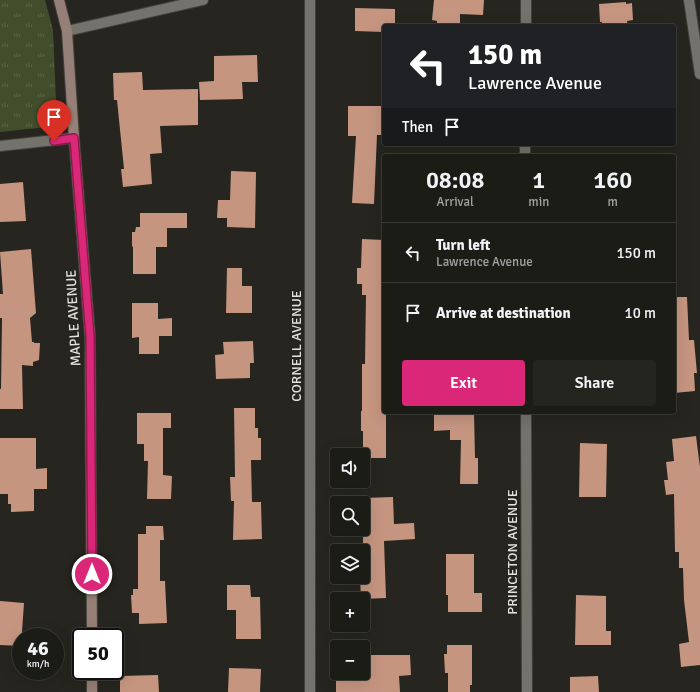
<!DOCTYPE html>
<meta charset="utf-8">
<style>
body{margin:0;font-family:Signika,sans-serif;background:#252520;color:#f1f3f6;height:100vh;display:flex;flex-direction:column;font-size:15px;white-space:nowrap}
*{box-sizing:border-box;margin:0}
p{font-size:13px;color:#a0a1a1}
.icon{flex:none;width:22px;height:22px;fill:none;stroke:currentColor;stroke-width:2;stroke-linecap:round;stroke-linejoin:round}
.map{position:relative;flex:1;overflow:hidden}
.sheet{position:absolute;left:382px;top:154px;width:294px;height:260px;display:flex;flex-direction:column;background:#1c1c17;border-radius:4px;box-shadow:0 4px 16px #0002,0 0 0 1px #3a3a36}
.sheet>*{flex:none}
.hud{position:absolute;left:382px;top:24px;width:294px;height:122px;border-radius:4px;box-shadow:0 4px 16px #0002,0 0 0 1px #3a3a36;background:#202124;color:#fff;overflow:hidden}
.tools{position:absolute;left:330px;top:448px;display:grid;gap:8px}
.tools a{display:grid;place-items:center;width:40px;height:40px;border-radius:4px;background:#1c1c17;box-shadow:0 4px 16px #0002,0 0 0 1px #3a3a36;font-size:20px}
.speed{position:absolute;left:12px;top:628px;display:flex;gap:8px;font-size:20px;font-weight:700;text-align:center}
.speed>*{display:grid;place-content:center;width:52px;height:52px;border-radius:50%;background:#1c1c17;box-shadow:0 4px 16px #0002,0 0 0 1px #3a3a36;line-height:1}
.speed small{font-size:10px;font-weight:400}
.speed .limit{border:2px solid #111;border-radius:6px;background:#fff;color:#111}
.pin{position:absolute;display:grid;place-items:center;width:34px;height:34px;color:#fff;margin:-41px -17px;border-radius:50% 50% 50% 0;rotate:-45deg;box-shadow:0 0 4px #0007}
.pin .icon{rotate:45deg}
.me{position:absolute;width:44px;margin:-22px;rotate:0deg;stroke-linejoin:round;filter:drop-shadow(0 0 3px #0008)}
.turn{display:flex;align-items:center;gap:14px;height:84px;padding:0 20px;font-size:18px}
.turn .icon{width:52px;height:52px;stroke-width:2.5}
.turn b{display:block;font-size:28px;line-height:34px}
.then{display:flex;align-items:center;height:38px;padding:0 20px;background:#0003;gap:8px;font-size:15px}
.eta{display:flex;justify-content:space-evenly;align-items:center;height:68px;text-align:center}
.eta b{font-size:24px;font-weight:600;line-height:28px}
.action{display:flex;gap:8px;margin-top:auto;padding:8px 20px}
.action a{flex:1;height:46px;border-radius:4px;background:#db2777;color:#fff;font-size:16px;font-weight:600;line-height:46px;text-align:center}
.action a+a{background:#252520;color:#f1f3f6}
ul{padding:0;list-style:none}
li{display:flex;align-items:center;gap:12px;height:60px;padding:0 20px;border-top:1px solid #3a3a36}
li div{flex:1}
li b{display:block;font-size:15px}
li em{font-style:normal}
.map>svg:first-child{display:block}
.park{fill:url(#park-tufts)}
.building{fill:#c59580}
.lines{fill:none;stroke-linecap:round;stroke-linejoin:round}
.street-casing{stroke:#42413b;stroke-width:12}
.secondary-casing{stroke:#42413b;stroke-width:12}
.street{stroke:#73726b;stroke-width:10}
.secondary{stroke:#967f76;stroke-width:10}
.route-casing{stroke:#8e194d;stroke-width:10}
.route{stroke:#db2777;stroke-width:7}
.labels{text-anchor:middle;stroke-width:4;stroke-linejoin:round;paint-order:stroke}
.street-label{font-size:14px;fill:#e2e1dd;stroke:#26251f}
</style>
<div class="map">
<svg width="700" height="692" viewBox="0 0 700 692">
<defs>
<pattern id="park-tufts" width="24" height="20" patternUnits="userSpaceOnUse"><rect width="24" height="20" fill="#414d2b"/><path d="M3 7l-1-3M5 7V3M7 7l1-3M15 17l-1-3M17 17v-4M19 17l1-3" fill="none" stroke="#5c6649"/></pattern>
</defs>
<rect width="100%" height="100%" fill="#26251f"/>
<polygon class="park" points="0,0 45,0 53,30 57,126 0,132"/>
<g class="building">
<polygon points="434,0 484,0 483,15 460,14 460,25 437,23 437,21 432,20"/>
<polygon points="626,2 626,4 632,3 633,20 627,21 628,26 602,26 602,22 600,22 599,4"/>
<polygon points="355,8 395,9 395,26 384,26 384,32 355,31"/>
<polygon points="257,55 258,82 242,82 243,99 200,100 199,82 214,81 214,56"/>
<polygon points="142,72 143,90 198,89 198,125 160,126 162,153 150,154 152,184 123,187 121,169 124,169 117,100 114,100 113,73"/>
<polygon points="348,106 384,106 384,135 377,135 374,204 352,203 356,136 348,136"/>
<polygon points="231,171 256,172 255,228 227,227 227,218 217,218 218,200 230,200"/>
<polygon points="23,182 26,221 0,222 0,184"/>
<polygon points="140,213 187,213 187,228 167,228 167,247 156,247 156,274 133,274 133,247 132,246 132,232 135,232 136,227 140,227"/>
<polygon points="362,239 384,240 384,412 386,412 386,458 363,458 363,431 361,431 361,411 362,411 362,364 365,364 366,295 362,295 362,284 357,284 357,268 361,268"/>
<polygon points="31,249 36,313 30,318 32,342 34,342 34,343 40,343 39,360 33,362 33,366 22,365 23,409 0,409 0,389 1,389 2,318 0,318 0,294 3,294 0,252"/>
<polygon points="227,268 242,268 242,286 252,286 252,313 226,313"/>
<polygon points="674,297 687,297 689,340 694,340 697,373 694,373 695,391 674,393"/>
<polygon points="132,303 158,303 158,319 172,318 172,336 159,336 159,354 139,354 139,337 132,338"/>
<polygon points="252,341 253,341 254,363 250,363 250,378 216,379 215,355 224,354 223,342"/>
<polygon points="234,408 255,408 255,428 258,428 258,438 261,438 261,460 251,460 252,502 261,502 262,539 233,540 234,501 231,501 230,477 235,477"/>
<polygon points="434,412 474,412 475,458 478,458 478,484 460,484 461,440 450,440 450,430 434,431"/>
<polygon points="137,413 171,413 171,428 163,428 163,475 172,476 171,499 147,499 148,461 144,461 144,444 137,444"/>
<polygon points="696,436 700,467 700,665 681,667 679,644 689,642 684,600 683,568 679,568 679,552 675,552 674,494 666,495 664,480 668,480 666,462 674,461 672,439"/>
<polygon points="0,438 36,438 36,469 47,468 47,489 34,489 34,511 11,512 11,504 8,504 8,494 0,494"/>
<polygon points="580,443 607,444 606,497 579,497"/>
<polygon points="393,497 394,524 414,523 415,539 384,541 386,598 361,599 360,577 363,577 363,498"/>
<polygon points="146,526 163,526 164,540 160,540 160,581 165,581 167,623 139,624 139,613 132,613 131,595 133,595 133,589 138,589 138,534 146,534"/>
<polygon points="446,554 474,554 474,593 482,593 482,612 448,612 448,595 446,595"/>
<polygon points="227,585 250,585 251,597 260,597 261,639 236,639 236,610 227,610"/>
<polygon points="576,595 606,596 606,631 611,631 611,645 575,645"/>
<polygon points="0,601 24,603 21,646 0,645"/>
<polygon points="447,645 472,645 472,685 470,685 470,692 448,692 448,673 445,673 444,654 447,654"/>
<polygon points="370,655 410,655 411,675 399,676 400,692 336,692 336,678 370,678"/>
<polygon points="229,668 261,669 260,692 228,692"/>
<polygon points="158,675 159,692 120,692 120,676"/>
<polygon points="598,676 599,692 570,692 570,677"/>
</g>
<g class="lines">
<defs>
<g id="street">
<polyline points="310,0 310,692"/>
<polyline points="689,0 700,74"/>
<polyline points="526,26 526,0"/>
<polyline points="67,31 203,0"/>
<polyline points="525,144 525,156"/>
<polyline points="0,146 74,138"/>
<polyline points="526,412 527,692"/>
</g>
<g id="secondary">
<polyline points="59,0 67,31 74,138 90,336 92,637"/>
<polyline points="92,671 92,692"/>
</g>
</defs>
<use href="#street" class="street-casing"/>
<use href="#secondary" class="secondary-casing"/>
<use href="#street" class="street"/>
<use href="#secondary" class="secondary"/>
</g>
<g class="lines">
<defs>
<polyline id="route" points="54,141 74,138 90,336 92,574"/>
</defs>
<use href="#route" class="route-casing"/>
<use href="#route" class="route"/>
</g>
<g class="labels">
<g class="street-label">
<text transform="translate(73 318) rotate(-93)" y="5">MAPLE AVENUE</text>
<text transform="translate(296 346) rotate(-90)" y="5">CORNELL AVENUE</text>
<text transform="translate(512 552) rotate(-90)" y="5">PRINCETON AVENUE</text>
</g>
</g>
</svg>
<div class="tools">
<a><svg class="icon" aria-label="sound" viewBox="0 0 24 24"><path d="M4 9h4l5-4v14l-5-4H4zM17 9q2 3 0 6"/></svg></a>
<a><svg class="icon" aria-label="search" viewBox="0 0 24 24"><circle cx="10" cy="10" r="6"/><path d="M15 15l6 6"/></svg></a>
<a><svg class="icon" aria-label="layers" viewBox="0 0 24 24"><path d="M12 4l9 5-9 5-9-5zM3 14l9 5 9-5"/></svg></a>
<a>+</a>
<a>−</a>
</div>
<div class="speed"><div>46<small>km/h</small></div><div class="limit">50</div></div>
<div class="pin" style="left:54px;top:141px;background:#d93025"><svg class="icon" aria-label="arrive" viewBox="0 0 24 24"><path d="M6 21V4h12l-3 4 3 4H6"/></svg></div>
<svg class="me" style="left:92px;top:574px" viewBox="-20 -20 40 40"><circle r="17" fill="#db2777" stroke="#fff" stroke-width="3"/><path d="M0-11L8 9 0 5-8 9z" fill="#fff"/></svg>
<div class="hud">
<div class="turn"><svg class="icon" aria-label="left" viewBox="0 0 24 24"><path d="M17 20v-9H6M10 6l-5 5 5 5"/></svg><div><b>150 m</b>Lawrence Avenue</div></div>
<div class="then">Then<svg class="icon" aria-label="arrive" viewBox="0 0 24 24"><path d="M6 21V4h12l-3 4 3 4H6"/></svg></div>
</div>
<section class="sheet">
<div class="eta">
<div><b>08:08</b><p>Arrival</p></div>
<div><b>1</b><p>min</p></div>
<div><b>160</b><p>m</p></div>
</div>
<ul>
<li><svg class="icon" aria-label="left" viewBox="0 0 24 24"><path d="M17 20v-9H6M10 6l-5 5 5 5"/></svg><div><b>Turn left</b><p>Lawrence Avenue</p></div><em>150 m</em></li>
<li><svg class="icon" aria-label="arrive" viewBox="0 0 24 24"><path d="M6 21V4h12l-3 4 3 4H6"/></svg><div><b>Arrive at destination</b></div><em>10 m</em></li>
</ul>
<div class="action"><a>Exit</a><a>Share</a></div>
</section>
</div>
